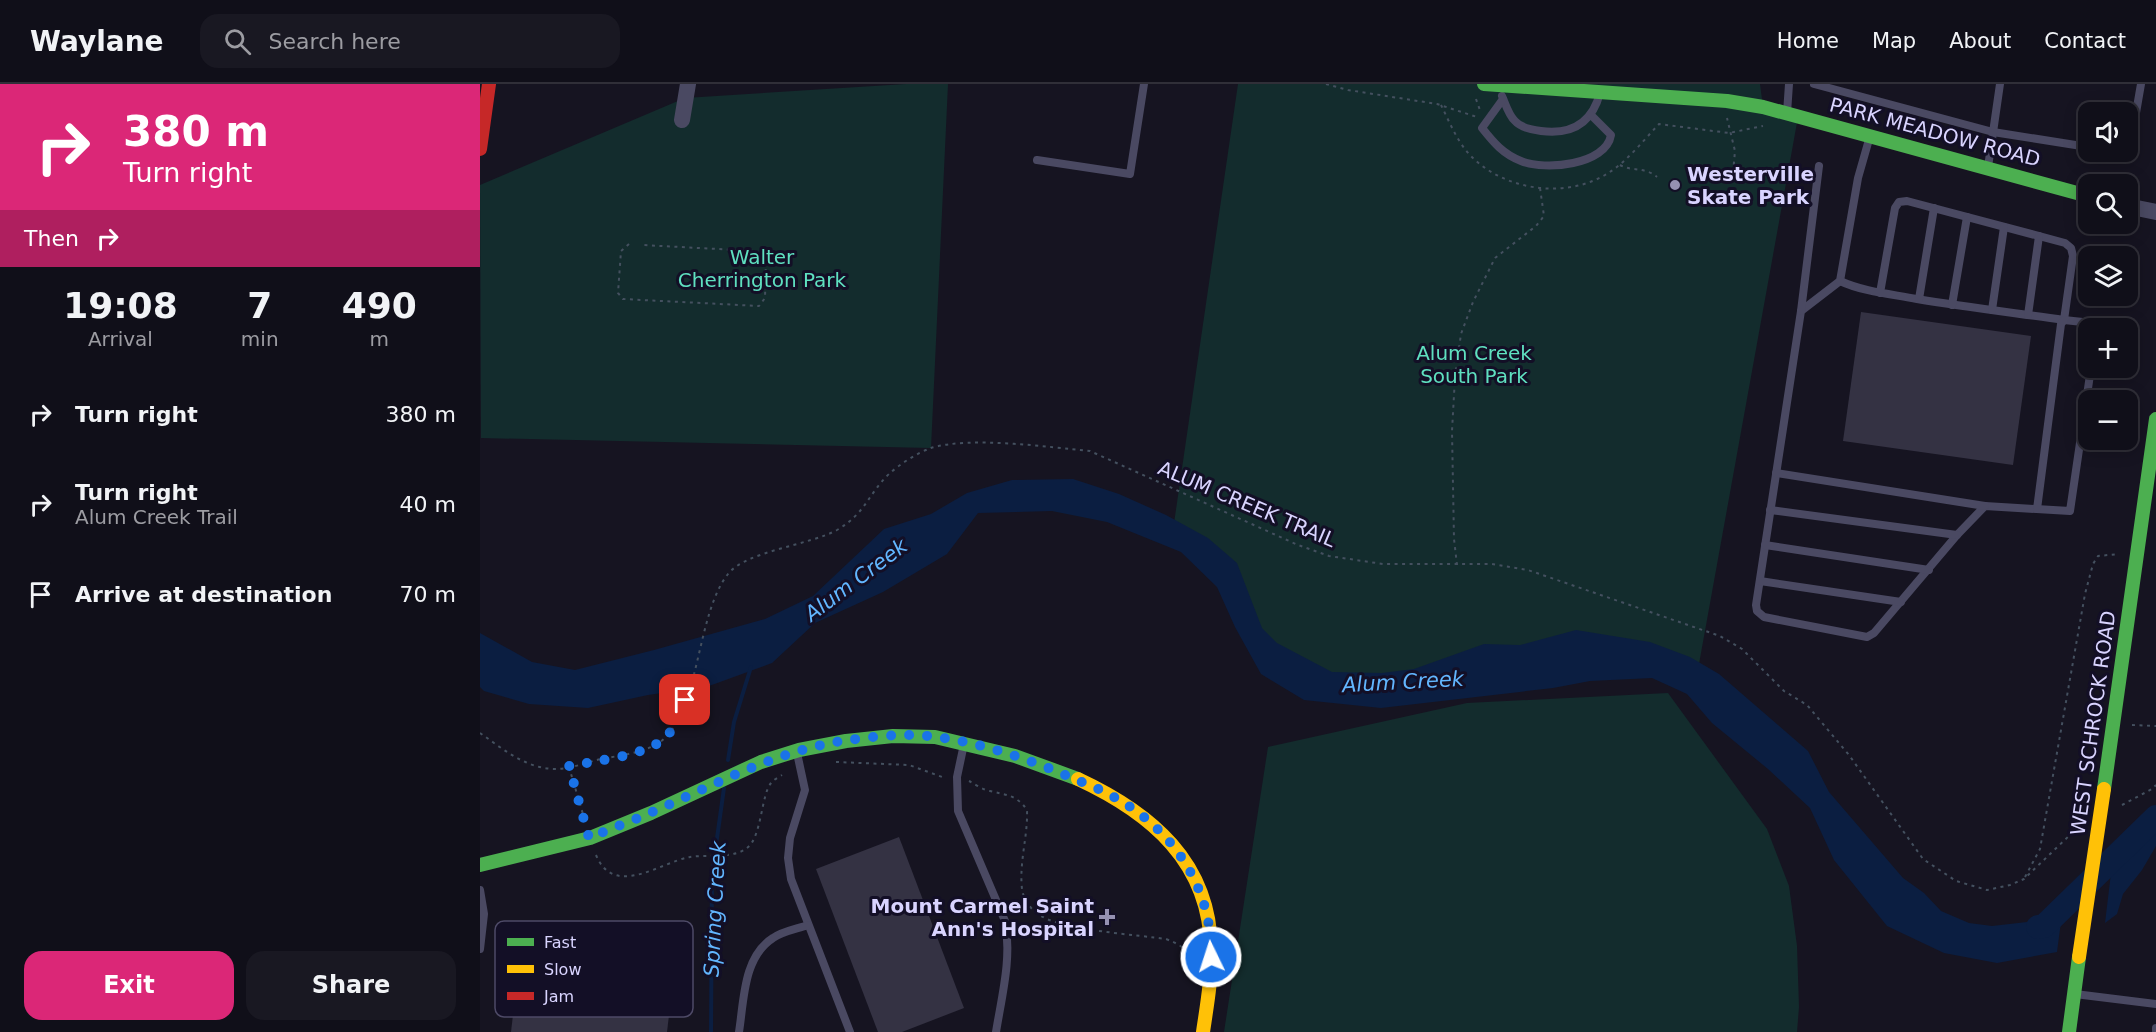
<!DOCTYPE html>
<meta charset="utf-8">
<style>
body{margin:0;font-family:"DejaVu Sans",sans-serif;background:#191822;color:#f1f3f6;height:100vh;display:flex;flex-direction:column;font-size:22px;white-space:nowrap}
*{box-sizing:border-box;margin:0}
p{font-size:20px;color:#9c9ca2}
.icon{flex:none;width:33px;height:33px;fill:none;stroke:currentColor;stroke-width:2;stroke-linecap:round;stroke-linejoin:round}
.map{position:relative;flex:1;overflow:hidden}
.drawer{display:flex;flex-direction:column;background:#100f19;width:480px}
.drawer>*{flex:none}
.top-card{background:#db2777;color:#fff;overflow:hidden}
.controls{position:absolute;left:1598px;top:18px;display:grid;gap:12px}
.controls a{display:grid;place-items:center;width:60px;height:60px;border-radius:12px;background:#100f19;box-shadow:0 3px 15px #0003,0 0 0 2px #302f38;font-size:30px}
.pin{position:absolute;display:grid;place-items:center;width:51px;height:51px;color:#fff;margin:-26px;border-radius:12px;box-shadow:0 3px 9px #0006}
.me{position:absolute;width:66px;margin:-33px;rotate:356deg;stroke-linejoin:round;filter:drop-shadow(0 0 4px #0008)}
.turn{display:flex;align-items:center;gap:21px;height:126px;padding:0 24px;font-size:27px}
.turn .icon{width:78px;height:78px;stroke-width:2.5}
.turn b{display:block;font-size:42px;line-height:51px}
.then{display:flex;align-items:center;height:57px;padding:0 24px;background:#0003;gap:12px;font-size:22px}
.eta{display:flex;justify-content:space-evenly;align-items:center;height:102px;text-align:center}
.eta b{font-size:36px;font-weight:700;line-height:42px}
.primary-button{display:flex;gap:12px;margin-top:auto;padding:12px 24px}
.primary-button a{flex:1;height:69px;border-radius:18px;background:#db2777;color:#fff;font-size:24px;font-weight:700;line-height:69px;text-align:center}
.primary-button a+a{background:#191822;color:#f1f3f6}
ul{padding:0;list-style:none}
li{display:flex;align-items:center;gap:18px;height:90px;padding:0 24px}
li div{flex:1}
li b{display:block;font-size:22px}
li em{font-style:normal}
header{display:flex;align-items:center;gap:36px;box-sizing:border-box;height:84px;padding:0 30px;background:#100f19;border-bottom:2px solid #302f38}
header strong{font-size:28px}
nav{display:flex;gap:33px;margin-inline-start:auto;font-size:21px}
.search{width:420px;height:54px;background:#191822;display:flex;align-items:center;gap:15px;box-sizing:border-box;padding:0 21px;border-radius:18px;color:#9c9ca2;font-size:22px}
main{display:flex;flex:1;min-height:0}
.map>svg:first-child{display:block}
.green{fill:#132c2d}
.water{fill:#0b1e41}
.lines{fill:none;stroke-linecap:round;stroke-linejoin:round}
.stream{stroke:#0b1e41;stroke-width:4}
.river{stroke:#0b1e41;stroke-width:24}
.building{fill:#343243}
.path{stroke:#44505f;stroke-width:2;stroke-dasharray:3 4.5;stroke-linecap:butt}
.lane{stroke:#4a4962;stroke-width:8}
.street{stroke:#4a4962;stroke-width:16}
.fast{stroke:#4caf50;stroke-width:14}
.slow{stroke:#ffc107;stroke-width:14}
.jam{stroke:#c62828;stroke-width:14}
.slow-bridge{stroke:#ffc107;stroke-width:14}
.route{stroke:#1a73e8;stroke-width:10;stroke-dasharray:0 18}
.poi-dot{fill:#9591b1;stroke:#130f26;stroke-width:2}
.labels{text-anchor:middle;stroke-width:6;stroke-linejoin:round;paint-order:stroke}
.street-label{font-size:20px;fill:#d9d4ff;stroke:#130f26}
.poi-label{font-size:20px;font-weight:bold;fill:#d9d4ff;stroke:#130f26;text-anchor:start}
.park-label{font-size:20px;fill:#5fe0c0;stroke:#130f26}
.water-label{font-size:21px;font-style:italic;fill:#62b6ff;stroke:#130f26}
.key{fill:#130f26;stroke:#4e4a67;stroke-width:1.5}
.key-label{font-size:16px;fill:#d9d4ff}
</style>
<header>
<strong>Waylane</strong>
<div class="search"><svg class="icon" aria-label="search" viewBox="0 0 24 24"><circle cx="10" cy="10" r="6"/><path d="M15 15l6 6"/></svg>Search here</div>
<nav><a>Home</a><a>Map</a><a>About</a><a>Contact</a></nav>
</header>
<main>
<section class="drawer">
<div class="top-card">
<div class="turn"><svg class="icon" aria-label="right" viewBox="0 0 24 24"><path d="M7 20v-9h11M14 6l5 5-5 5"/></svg><div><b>380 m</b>Turn right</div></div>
<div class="then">Then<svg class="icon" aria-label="right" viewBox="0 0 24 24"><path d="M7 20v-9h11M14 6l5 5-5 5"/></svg></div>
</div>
<div class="eta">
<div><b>19:08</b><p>Arrival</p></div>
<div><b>7</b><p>min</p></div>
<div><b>490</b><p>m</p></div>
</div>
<ul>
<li><svg class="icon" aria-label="right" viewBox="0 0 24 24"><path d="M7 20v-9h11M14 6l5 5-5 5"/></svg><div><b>Turn right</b></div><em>380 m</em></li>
<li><svg class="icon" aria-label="right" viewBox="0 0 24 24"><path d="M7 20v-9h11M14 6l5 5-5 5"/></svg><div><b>Turn right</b><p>Alum Creek Trail</p></div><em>40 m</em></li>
<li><svg class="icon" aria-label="arrive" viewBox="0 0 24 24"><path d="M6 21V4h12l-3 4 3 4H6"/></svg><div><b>Arrive at destination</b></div><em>70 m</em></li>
</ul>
<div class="primary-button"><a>Exit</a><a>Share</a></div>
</section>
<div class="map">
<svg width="1676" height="948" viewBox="0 0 1676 948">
<rect width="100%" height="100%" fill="#161421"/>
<g class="green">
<polygon points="426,0 468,0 451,364 1,354 0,101 205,14"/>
<polygon points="758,0 1280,0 1283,23 1318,33 1217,591 846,602 780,568 743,491 692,453"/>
<polygon points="1188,609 1287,745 1309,802 1317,862 1319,923 1317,948 744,948 788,663 987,619"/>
</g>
<g class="water">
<polygon points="593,395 639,410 686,431 728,454 757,479 782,544 797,559 852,588 902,589 934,585 1004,560 1040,561 1096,546 1170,558 1210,573 1239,590 1328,667 1349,708 1423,794 1444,809 1461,827 1489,839 1512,842 1547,838 1584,815 1577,868 1517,879 1464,869 1407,842 1354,776 1330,724 1288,685 1232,639 1207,610 1172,594 1110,597 1073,604 901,624 824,616 781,590 755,543 737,503 701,468 627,438 572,427 498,429 467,470 403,508 335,539 292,579 229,602 168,611 108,624 49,620 4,607 0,603 0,549 52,578 95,586 174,566 285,535 333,512 404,445 451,430 487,409 532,396"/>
<polygon points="1676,726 1676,762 1662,786 1643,810 1637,830 1625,839 1634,764"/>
</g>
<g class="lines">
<g class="stream">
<polyline points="248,676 254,638 271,583"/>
<polyline points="231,948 232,790 244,704"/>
</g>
<polyline class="river" points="1558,843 1564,842 1676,733"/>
</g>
<g class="building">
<polygon points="1381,228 1551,252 1533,381 1363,357"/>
<polygon points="419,753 484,924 422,948 398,948 336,785"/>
<polygon points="40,871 194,890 187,948 31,948"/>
</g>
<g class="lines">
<g class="path">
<polyline points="846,0 868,6 957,20 997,33"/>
<polyline points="996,15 1001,29"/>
<path d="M961,21C969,37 977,57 989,70C1021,105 1082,116 1125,91C1146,79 1162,58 1179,40L1249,49L1283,42"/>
<path d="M1140,81C1153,88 1163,82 1177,93"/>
<polyline points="1227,88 1242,95 1253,89 1255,67 1247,34"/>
<polyline points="149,160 141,167 138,209 143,215 279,222 285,214 286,174 275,167 163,161"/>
<polyline points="977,481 974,455 972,347 975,293 981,250 993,218 1015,174 1056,142 1064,132 1060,104"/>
<polyline points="1652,641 1676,642"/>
<path d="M0,649C23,665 46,685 76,685C91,685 107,678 121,675C141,671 169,669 185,654C220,620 217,529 248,490C266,467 330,461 357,446C386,429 388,410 409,390C420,380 437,369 451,364C490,352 568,363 610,367L818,461L849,472L903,480H1012L1048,486L1240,552L1262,565L1304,607L1327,621L1369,671L1443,775L1476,797L1507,806L1530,801L1544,795L1593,748"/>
<polyline points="356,678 429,681 465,694"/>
<polyline points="89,683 105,737"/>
<path d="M489,697C495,700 503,706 510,707C526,711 537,711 547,726C548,752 539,778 542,805C544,818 552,827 563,833C585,846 658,851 686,855C704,862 706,865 713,883"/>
<polyline points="1642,721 1672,705 1676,701"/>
<path d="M116,771C134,815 181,778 210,773C227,770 259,776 271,760C282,744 282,710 291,699C293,696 299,693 302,691"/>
<polyline points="1545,793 1560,765 1605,510 1613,480 1618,472 1639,470"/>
</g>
<g class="lane">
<polyline points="1334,0 1513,48 1608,63"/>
<path d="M1022,12C1025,19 1029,32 1035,37C1041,44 1053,46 1061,47C1092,51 1112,39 1120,9"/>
<path d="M1023,15L1002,44C1014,59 1023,70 1041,77C1065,87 1126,81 1131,51L1111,31"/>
<polyline points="1307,29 1309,0"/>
<polyline points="1390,52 1378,94 1360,197 1321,227 1276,521 1277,527 1284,533 1387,553 1394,549 1477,451 1505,422 1590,427 1611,284"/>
<polyline points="1638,68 1649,69 1661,0"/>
<polyline points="557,76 650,90 664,0"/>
<polyline points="1508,83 1520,0"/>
<path d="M1360,197C1384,208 1411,210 1437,215C1486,223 1535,229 1584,236L1593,172L1591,164L1585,159L1427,117L1419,118L1415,124L1400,209"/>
<polyline points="1439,215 1454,124"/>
<polyline points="1472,221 1487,133"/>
<polyline points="1512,226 1524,143"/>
<polyline points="1321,227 1339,82"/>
<polyline points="1548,231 1559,152"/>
<polyline points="1296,389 1505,422"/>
<polyline points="1557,425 1581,240 1584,236 1612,239 1617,244"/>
<polyline points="1290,426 1477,451"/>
<polyline points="1285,461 1449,486"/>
<polyline points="1280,497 1421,518"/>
<path d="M484,660L477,693L478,727L525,837C532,874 522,911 516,948"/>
<polyline points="317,669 325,706 310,754 308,774 311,795 370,948"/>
<polyline points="0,806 4,830 0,865"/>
<polyline points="1595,910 1676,920"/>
<path d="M259,948C264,917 263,873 293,854C303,847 317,845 328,841"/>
<polyline points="1676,948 1676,944"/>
</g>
<g class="street">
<polyline points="202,36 208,0"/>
<polyline points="1647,122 1676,128"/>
</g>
<g class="fast">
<polyline points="1004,0 1247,17 1283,23 1608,112"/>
<polyline points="1624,705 1676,335"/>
<polyline points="0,781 110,754 171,729 281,678 319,666 366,657 413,652 455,653 535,672 598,695"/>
<polyline points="1589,948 1599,873"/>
</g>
<path class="slow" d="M598,695C671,729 730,778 731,865C732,893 727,921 723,948"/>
<polyline class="jam" points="0,65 9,0"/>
<polyline class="slow-bridge" points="1599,873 1624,705"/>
</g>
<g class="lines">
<path class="route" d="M205,616C200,630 195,644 185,654C165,672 115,677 89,682L109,754C130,745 152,737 172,728C235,701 294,668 362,657C389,653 421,649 448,652C494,657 540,672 583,690C598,697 614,702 628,710C690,741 733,802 731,873"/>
</g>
<g class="poi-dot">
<circle cx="1195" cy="101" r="6"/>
<path d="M624 824h6v6h6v6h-6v6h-6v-6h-6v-6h6z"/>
</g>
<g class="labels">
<g class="street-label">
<text transform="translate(1455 48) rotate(15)" y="7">PARK MEADOW ROAD</text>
<text transform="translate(767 420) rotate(23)" y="7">ALUM CREEK TRAIL</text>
<text transform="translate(1613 639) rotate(-82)" y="7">WEST SCHROCK ROAD</text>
</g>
<g class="poi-label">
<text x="1207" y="97">Westerville<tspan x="1207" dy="23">Skate Park</tspan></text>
<text x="614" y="829" text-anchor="end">Mount Carmel Saint<tspan x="614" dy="23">Ann's Hospital</tspan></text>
</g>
<g class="park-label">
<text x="282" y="180">Walter<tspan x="282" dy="23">Cherrington Park</tspan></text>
<text x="994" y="276">Alum Creek<tspan x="994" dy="23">South Park</tspan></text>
</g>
<g class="water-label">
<text transform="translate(376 496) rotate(-37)" y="7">Alum Creek</text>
<text transform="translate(923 598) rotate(-3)" y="7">Alum Creek</text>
<text transform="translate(235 825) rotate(-87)" y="7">Spring Creek</text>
</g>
</g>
<rect x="15" y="837" width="198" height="96" rx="9" class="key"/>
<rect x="27" y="854" width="27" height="8" fill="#4caf50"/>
<rect x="27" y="881" width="27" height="8" fill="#ffc107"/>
<rect x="27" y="908" width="27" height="8" fill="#c62828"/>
<g class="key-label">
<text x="64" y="864">Fast</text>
<text x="64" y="891">Slow</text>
<text x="64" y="918">Jam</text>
</g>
</svg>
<div class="controls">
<a><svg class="icon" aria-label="sound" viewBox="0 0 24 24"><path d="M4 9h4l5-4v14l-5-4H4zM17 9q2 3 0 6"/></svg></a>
<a><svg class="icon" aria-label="search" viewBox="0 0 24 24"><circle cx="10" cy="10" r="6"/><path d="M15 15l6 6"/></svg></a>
<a><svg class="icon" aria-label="layers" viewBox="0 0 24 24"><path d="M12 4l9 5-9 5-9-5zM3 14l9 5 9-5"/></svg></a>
<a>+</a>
<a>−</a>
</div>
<div class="pin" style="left:205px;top:616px;background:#d93025"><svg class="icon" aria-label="arrive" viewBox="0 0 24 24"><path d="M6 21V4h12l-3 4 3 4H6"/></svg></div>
<svg class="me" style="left:731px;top:873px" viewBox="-20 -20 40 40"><circle r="17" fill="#1a73e8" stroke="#fff" stroke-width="3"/><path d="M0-11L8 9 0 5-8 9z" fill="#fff"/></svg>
</div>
</main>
